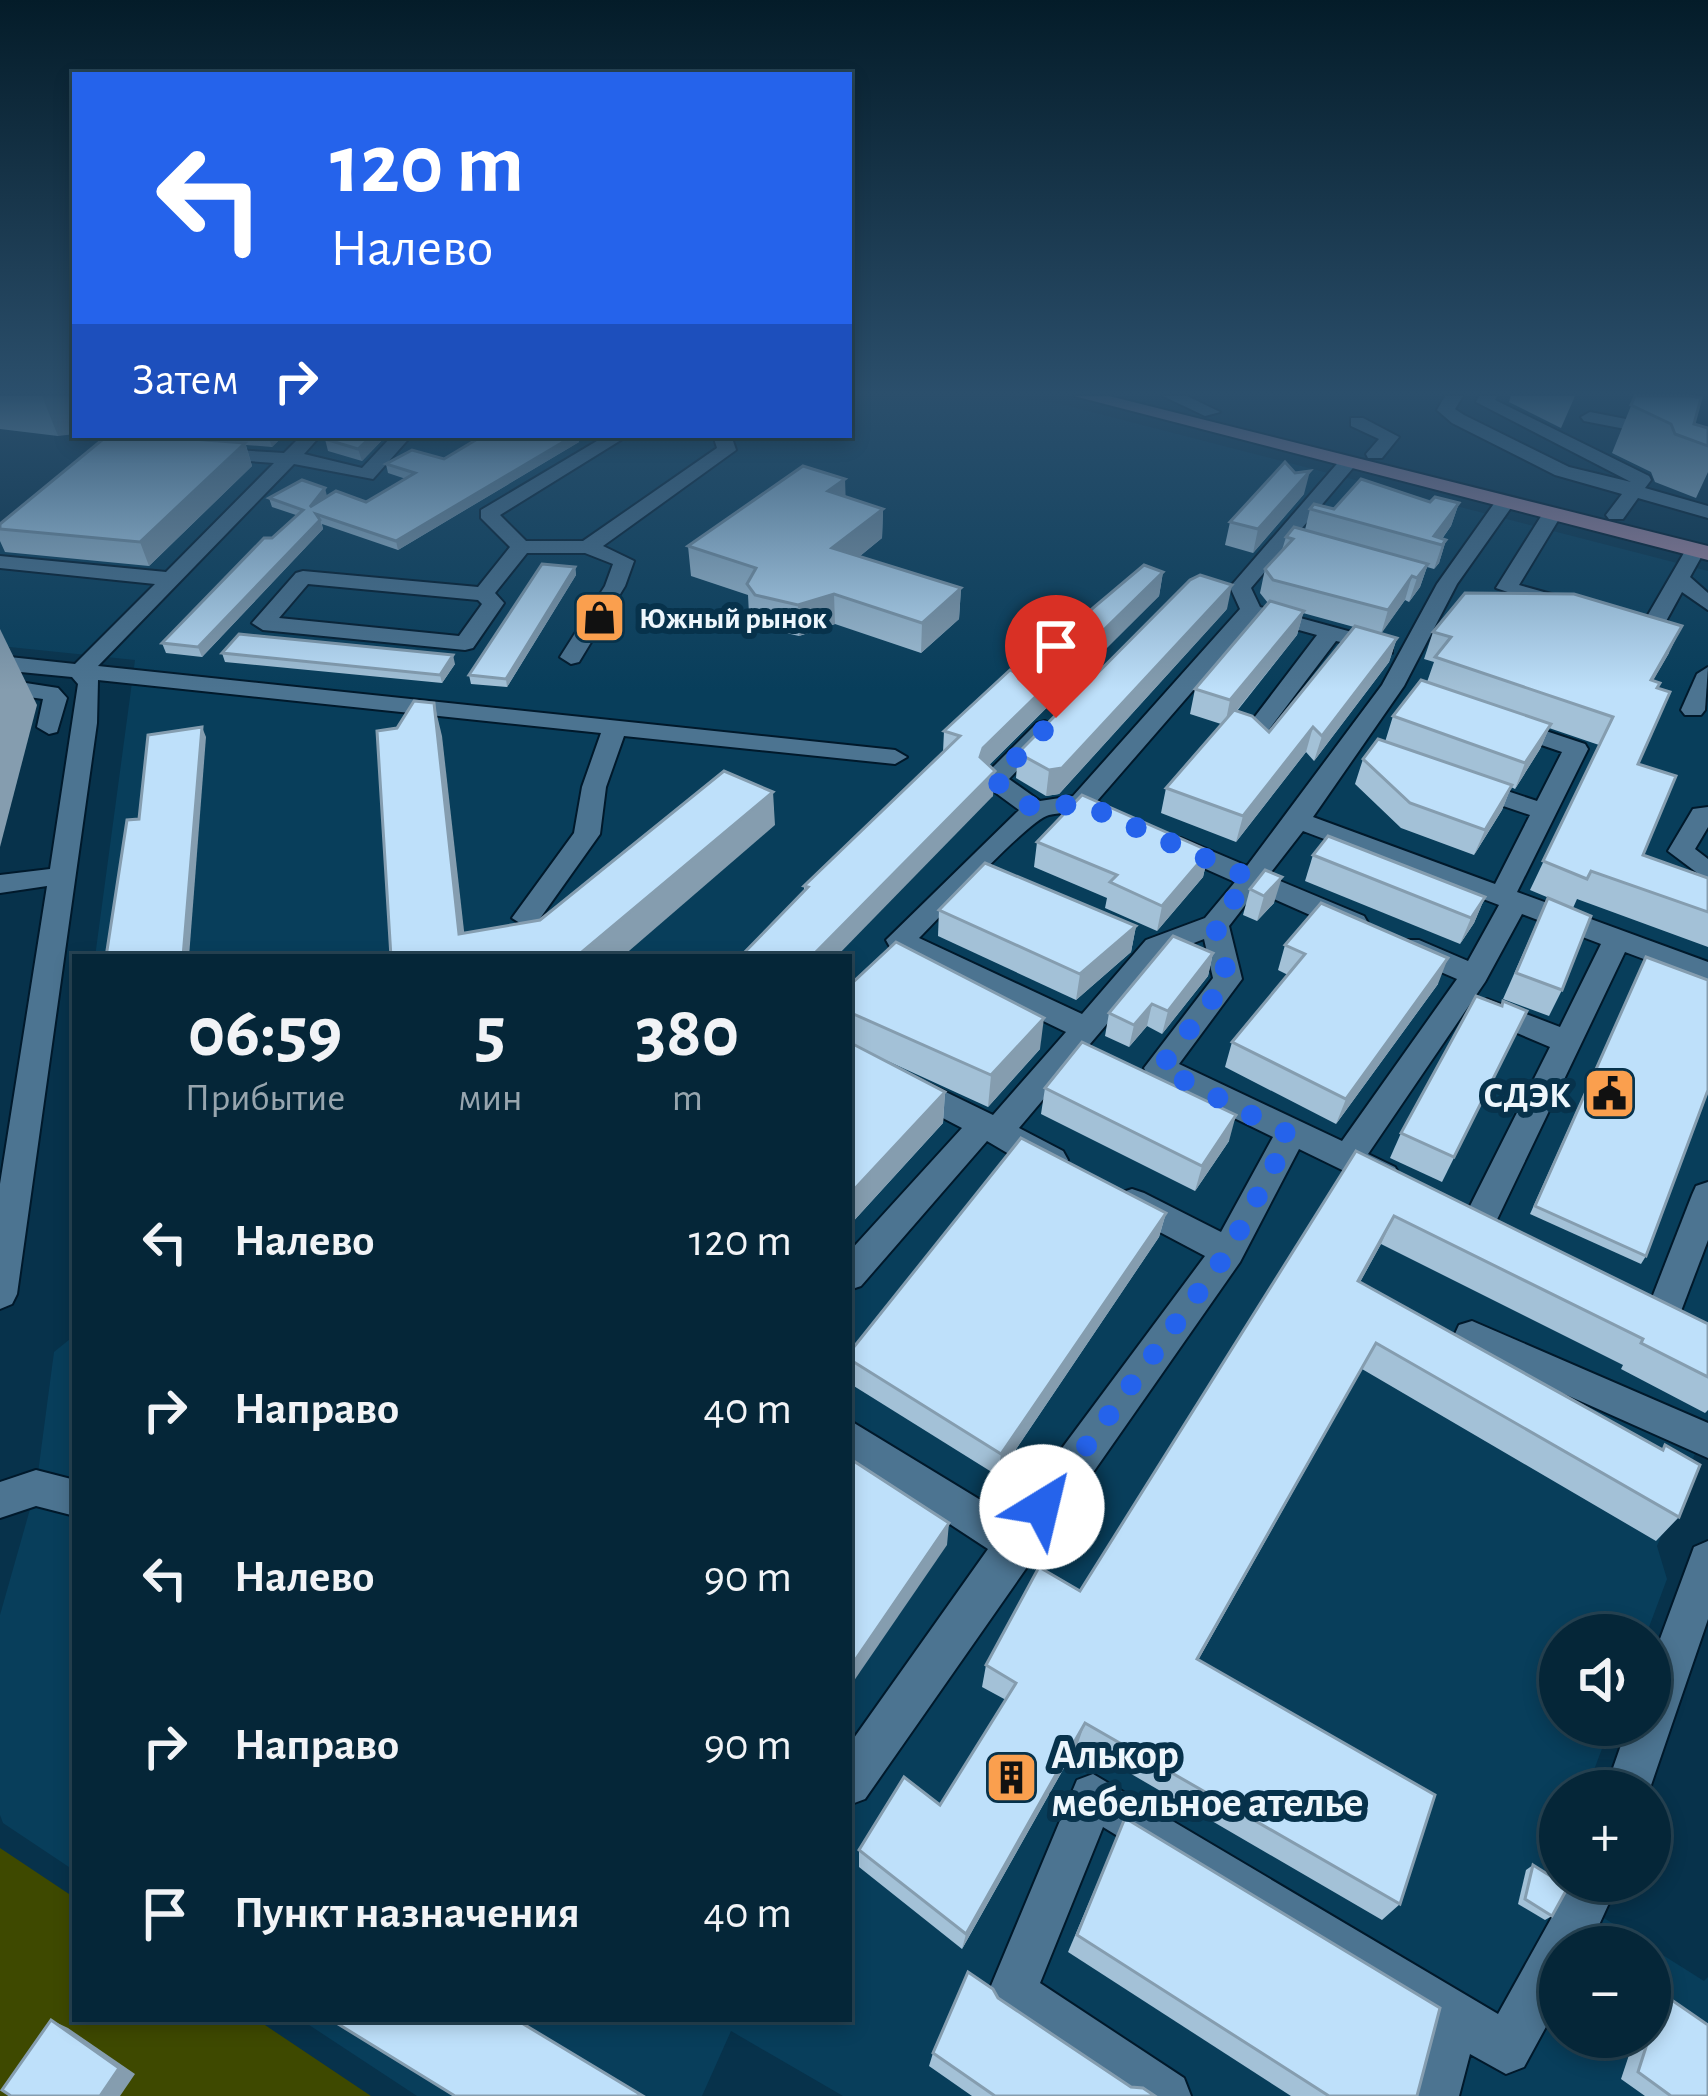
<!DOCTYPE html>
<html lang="ru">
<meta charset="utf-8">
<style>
body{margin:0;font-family:"Alegreya Sans",sans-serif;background:#0e2e40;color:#f1f3f6;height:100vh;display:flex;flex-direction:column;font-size:45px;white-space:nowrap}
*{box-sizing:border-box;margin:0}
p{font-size:39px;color:#97a5ae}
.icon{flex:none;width:66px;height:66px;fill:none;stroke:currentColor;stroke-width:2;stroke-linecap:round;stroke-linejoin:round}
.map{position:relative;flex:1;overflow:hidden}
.side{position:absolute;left:72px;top:954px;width:780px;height:1068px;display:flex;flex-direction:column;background:#052638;border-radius:0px;box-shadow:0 6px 18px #0003,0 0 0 3px #264353}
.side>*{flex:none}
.top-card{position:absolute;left:72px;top:72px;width:780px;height:366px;border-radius:0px;box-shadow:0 6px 18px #0003,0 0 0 3px #264353;background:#2563eb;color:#fff;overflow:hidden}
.tools{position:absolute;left:1539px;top:1614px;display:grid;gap:24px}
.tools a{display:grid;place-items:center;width:132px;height:132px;border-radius:50%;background:#052638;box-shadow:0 6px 18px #0003,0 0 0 3px #264353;font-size:60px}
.pin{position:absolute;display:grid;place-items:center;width:102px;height:102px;color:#fff;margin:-123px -51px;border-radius:50% 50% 50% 0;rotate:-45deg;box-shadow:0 0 12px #0007}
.pin .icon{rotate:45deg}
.me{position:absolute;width:132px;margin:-66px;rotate:36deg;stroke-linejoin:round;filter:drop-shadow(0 0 9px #0008)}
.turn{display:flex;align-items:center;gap:42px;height:252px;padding:0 60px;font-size:54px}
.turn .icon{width:156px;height:156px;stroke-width:2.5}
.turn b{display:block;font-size:84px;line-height:102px}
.then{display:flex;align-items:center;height:114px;padding:0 60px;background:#0003;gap:24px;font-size:45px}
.eta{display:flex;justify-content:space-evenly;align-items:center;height:204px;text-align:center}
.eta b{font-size:72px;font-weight:700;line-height:84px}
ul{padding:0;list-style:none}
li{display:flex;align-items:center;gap:36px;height:168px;padding:0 60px}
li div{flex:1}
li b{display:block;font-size:45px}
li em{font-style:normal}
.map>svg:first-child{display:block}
.built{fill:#083e5b;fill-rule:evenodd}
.green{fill:#3e4900}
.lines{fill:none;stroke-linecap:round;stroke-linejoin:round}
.minor-casing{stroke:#00192b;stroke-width:4}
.major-casing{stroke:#00192b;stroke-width:4}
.minor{fill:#4c7491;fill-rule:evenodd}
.major{fill:#aa87a2;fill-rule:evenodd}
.wall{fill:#a3c1d7;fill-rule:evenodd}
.shaded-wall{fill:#859daf}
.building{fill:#bee0fa;stroke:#859daf;stroke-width:3}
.route{stroke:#2563eb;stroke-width:21;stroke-dasharray:0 37.8}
.labels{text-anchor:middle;stroke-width:12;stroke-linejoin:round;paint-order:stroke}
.far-poi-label{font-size:30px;font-weight:bold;fill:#edf6fc;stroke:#07324b;text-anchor:start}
.poi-label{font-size:36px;font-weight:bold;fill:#edf6fc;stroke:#07324b;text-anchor:end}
.near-poi-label{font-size:42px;font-weight:bold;fill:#edf6fc;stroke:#07324b;text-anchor:start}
</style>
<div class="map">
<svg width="1708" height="2096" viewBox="0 0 1708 2096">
<rect width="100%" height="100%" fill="#07324b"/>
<g class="built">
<path d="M849,396H998L1061,404L1708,571V1422L1657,1546L1667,1579L1646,1635H1560V1725H1611L1586,1791H1560V1857L1550,1884L1704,1981L1708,1977V2096H843L731,2031L702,2096H417L300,2019H849V957H95L135,660L0,646V524L111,435H849ZM1560,1947H1650V2037H1560Z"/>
<polygon points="75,1335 75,1871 3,1823 0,1815 0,1615 36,1488 54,1352"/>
</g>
<polygon class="green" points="0,1848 75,1898 75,2019 256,2019 371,2096 0,2096"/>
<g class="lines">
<defs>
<g id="minor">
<polygon points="1163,396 1187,396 1220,412 1205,416"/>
<polygon points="1445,396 1463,396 1455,409 1464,415 1569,467 1631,482 1476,402 1479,396 1497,396 1495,400 1649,476 1651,480 1645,488 1708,506 1708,518 1638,498 1623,519 1609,519 1606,515 1622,494 1555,475 1452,423 1437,410"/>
<polygon points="1590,412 1708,435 1708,445 1584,421 1581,417"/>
<polygon points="1351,418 1363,418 1399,437 1382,458 1368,458 1366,454 1379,439 1351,426"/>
<polygon points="302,435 321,435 304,454 362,468 393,435 412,435 373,479 294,464 98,666 895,750 907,757 895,764 624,736 606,787 600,834 536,924 526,927 512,918 574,833 582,787 601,733 98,680 97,723 17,1294 12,1304 0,1309 0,1184 47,886 0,893 0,875 50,869 78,684 72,677 0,670 0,656 75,664 155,584 0,568 0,556 166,572 274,463 209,458 200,452 203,448 284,453"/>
<path d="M607,435H629L500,515L526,541H583L717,448L713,435H731L736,450L603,546L634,561L625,586L579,662L571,664L560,657L605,586L613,564L585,553H527L495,593L504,603L473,648L465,650L263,630L252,623L296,573L303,571L478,587L510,547L481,518V510ZM308,584L478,600L482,604L459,636L279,618Z"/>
<path d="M1342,458L1358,462L1251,588L1260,607L1392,643V653L1336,641L1267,732H1251L1247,727L1317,635L1256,618L1097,801L1125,817L1121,823C1097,829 1082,807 1049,815C1028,820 941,916 919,938L1082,1014L1146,940L1205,918L1235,882L1163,850L1159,844L1163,838H1181L1247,866L1382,685L1437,584L1498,498L1505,496L1515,502L1457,584L1404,686L1313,817L1495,884L1530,815L1462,792L1459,787L1471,779L1537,801L1562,752L1503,732V722H1519L1585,744L1588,749L1517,892L1708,962V983L1625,952L1492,1230L1480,1234L1468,1230L1463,1220L1550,1047L1477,1016L1472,1009L1487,999L1560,1027L1601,944L1522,914L1485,982L1368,1154L1395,1167L1400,1176L1395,1185L1384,1189L1373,1185L1299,1149L1240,1262L865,1799L849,1805V1745L988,1549L849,1458V1420L1010,1518L1205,1256L1120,1211L1115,1202L1120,1193L1132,1189L1144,1193L1221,1232L1273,1137L1148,1076L1144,1068L1213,978L1204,939L1166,954L1019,1128L1063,1151L1068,1160L1063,1169C1039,1177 1009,1153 987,1141L861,1286L849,1290V1252L962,1128L849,1069V1045L993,1115L1066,1032L890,947L886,940L1019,810L985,785L982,780L985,775L1037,723L1045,721L1057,728L1009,779L1040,801L1073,796L1240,609L1230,587ZM1303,831L1499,905L1468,961L1419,940H1399L1395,947L1399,954L1457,979L1342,1141L1179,1064L1242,979L1229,926L1256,891L1344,930H1364L1368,923L1364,916L1268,876Z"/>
<polygon points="1552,508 1562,514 1519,585 1569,599 1569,609 1561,610 1496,588 1545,510"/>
<polygon points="1688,546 1705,550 1690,577 1708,593 1708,610 1682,592 1659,634 1617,626 1617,616 1645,620"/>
<polygon points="1708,667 1705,710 1701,715 1685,715 1681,710 1697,674"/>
<polygon points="0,679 58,688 67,698 57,732 49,734 37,727 43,699 0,693"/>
<polygon points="1708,807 1708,827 1695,849 1708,859 1708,881 1668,851 1693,809"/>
<polygon points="1708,1182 1708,1240 1678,1319 1666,1323 1654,1319 1648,1308 1692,1195 1696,1186"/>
<polygon points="1472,1321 1708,1423 1708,1458 1459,1347 1454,1336 1459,1325"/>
<polygon points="36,1470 75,1480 75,1516 36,1506 0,1518 0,1482"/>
<polygon points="1708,1541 1708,1619 1649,1791 1605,1791 1628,1725 1650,1725 1650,1666 1694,1547"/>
<polygon points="1093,1774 1498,2014 1572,1881 1619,1881 1589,1947 1560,1947 1560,2001 1524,2067 1506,2074 1470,2054 1459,2096 1409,2096 1428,2025 1103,1827 1040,1983 1184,2078 1191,2096 1122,2096 995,2010 988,1993 1077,1780"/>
</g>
<polygon id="major" points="1074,396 1109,396 1708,546 1708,560"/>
</defs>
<use href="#minor" class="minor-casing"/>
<use href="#major" class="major-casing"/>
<use href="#minor" class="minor"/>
<use href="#major" class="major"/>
</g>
<g class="wall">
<polygon points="0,396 75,396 58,436 0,429"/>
<polygon points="1511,396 1575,396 1561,428 1509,402"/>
<polygon points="1635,396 1694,424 1708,428 1708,472 1696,498 1655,482 1651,472 1612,453"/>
<polygon points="151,435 284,435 272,447 246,445 252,466 149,566 5,552 0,541 0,524"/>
<polygon points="387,435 362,461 328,451 325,439"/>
<polygon points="480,435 578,435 579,442 398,550 322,524 323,529 202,657 166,653 162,643 296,515 272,507 269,498 327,497 366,502 406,479 388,473 386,464 444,459 483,436"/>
<polygon points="1304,494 1253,553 1225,545 1230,522"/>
<polygon points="845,497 883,509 882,538 860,556 961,588 959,619 921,653 835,624 799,636 756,626 749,614 748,595 691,576 688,546"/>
<path d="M1430,502L1459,503L1451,526L1442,539L1446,540L1439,563L1434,569L1427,567L1420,587L1409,602L1405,600L1381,633L1397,638L1389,662L1314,761L1306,752L1236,842L1161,813L1166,788L1221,724L1190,714L1195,689L1268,603L1260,593L1265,569L1282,550L1286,537L1305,530L1310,509H1334ZM1303,613L1354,627L1269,732L1237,711L1297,635Z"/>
<polygon points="575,567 576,575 507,687 471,684 469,675"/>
<polygon points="1163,572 1159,596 989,765 993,796 804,891 804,886 943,752 944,731 1016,673"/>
<polygon points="1227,609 1059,794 1046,796 1016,778 1018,753"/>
<polygon points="1433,632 1669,653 1653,680 1658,688 1638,764 1643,855 1708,878 1708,947 1577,899 1573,908 1530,890 1599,745 1549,728 1540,749 1515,789 1511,787 1502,810 1474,855 1401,828 1355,784 1363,759 1385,742 1393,716 1427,682 1434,662 1424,659"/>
<polygon points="222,653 455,664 442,683 225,662"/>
<polygon points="1037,842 1209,851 1203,877 1157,931 1105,908 1107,898 1034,867"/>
<polygon points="1313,855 1485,897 1474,923 1460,944 1305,881"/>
<polygon points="1265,870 1274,903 1257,921 1243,915 1250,889"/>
<polygon points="939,910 1136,926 1131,952 1076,1000 938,936"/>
<polygon points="1536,924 1562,990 1549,1016 1503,999"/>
<polygon points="1285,945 1438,984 1336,1124 1225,1067 1232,1042 1288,975 1278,970"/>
<polygon points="1213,953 1208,976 1162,1034 1147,1026 1129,1047 1105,1036 1109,1013"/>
<polygon points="1642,965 1646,1256 1641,1264 1530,1214"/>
<polygon points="849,986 1040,1049 988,1107 870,1053 945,1092 943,1123 849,1226"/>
<polygon points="1502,1006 1527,1011 1442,1182 1390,1158 1401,1133"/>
<polygon points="1045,1088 1229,1141 1195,1191 1041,1114"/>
<polygon points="1356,1151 1708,1324 1708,1410 1705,1413 1621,1369 1623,1365 1381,1244 1360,1282 1661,1450 1665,1445 1679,1517 1656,1541 1362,1369 1198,1660 1400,1904 1382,1920 1078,1743 962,1949 859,1867 859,1850 940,1805 1006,1700 982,1687 986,1665 1080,1591"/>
<polygon points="1166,1213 1159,1237 998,1476 849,1383 849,1353"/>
<polygon points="1125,1818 1417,2096 1291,2096 1068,1952"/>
<polygon points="1533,1865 1552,1916 1545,1920 1518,1904 1526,1870"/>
<polygon points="1663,1994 1708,2096 1645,2096 1621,2079 1635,2037 1650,2037 1650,2000"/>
<polygon points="998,1998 1131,2087 1155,2096 972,2096 929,2066 933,2053"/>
</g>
<g class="shaded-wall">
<polygon points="42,396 75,396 75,434 58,436"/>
<polygon points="268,435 284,435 272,447"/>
<polygon points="373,435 387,435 362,461 358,449"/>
<polygon points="575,435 578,435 579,442 398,550 396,541"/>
<polygon points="245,443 252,466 149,566 140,542"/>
<polygon points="1310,471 1304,494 1253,553 1258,529"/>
<polygon points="845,479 846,508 828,491"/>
<polygon points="325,488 327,496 310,507"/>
<polygon points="1459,503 1451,526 1438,544 1434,536"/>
<polygon points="883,509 882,538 833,578 832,548"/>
<polygon points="320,520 323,529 202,657 198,647"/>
<polygon points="1446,540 1439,563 1434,569 1442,545"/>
<polygon points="1428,564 1420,587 1409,602 1417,578"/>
<polygon points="575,567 576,575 507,687 506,679"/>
<polygon points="1163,572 1159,596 981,773 980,757 983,748"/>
<polygon points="1412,576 1405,600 1381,634 1388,610"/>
<polygon points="1232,585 1227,609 1059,794 1046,796 1049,770"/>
<polygon points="961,588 959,619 921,653 922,623"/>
<polygon points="834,594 835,624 799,636 798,605"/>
<polygon points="1304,611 1297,635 1225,725 1230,700"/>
<polygon points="1682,626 1669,653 1638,707 1651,680"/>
<polygon points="0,629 37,705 0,847"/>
<polygon points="1397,638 1389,662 1314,761 1322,736"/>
<polygon points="453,655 455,664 442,683 440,675"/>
<polygon points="434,703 442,736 467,957 459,934"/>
<polygon points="1551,724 1540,749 1515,789 1525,763"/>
<polygon points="202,727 206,737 189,957 183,957"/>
<polygon points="1313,727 1306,752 1236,842 1243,816"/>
<polygon points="995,771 993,796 836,957 811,957"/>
<polygon points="1512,785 1502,810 1474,855 1485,830"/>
<polygon points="773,792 775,825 622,957 576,957"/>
<polygon points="1209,851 1203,877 1157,931 1162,906"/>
<polygon points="1282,877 1274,903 1257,921 1264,896"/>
<polygon points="1485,897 1474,923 1460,944 1471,918"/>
<polygon points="1136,926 1131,952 1076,1000 1080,974"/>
<polygon points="1213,953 1208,976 1162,1034 1168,1011"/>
<polygon points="1448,958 1438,984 1336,1124 1346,1099"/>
<polygon points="1152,1004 1147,1026 1129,1047 1134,1025"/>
<polygon points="1044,1018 1040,1049 988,1107 991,1075"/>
<polygon points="945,1092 943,1123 849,1226 849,1195"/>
<polygon points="1236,1115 1229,1141 1195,1191 1202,1166"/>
<polygon points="1166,1213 1159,1237 998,1476 1001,1454"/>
<polygon points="1394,1216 1381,1244 1346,1308 1358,1281"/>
<polygon points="1376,1343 1362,1369 1187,1680 1197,1659"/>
<polygon points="949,1523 947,1545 849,1688 849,1669"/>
<polygon points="1085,1723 1078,1743 962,1949 966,1934"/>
<polygon points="51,2020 68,2028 135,2074 120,2096 100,2096"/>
</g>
<g class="building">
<polygon points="1635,396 1690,396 1701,398 1694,424 1708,428 1708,446 1675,434 1671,424 1631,405"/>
<polygon points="108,435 140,435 245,443 140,542 0,529 0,524"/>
<polygon points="329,435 373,435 358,449 325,439"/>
<polygon points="484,435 575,435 396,541 316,514 320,520 198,647 162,643 264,538 272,538 303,510 269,498 302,480 325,488 310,507 336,491 366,502 415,473 386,464 412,450 444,459"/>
<polygon points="1285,462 1295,473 1310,471 1258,529 1230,522"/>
<polygon points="803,466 845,479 828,491 883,509 832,548 961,588 922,623 834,594 798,605 755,595 747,584 756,568 688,546"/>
<polygon points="1361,479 1430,502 1435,497 1459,503 1434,536 1446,540 1442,545 1310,509 1314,504 1334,509"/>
<polygon points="1294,527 1428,564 1417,578 1412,576 1388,610 1273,580 1265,569 1293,539 1286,537"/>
<polygon points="542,564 575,567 506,679 469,675"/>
<polygon points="1144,565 1163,572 983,748 980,757 995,771 811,957 740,957 808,887 804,886 960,736 944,731 1010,670 1016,673"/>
<polygon points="1200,575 1232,585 1062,768 1049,770 1018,753 1190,580"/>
<polygon points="1465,593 1574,594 1682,626 1651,680 1660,683 1657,688 1670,692 1638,764 1676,776 1643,855 1708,878 1708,912 1591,871 1587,879 1543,861 1613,717 1435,657 1451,637 1433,632"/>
<polygon points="1270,601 1304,611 1230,700 1195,689"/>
<polygon points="1355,626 1397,638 1322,736 1313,727 1243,816 1166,788 1234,710 1252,716 1269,732"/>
<polygon points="239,634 453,655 440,675 222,653"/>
<polygon points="1421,680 1551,724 1525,763 1393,716"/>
<polygon points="414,701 434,703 459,934 540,920 724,771 773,792 576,957 391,957 377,731 397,728"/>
<polygon points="202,727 183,957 106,957 127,820 139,819 148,735"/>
<polygon points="1378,739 1512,785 1485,830 1410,803 1363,759"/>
<polygon points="1082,795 1209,851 1162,906 1110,882 1117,875 1037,842"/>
<polygon points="1328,836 1485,897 1471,918 1313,855"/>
<polygon points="985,863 1136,926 1080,974 939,910"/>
<polygon points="1265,870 1282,877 1264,896 1250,889"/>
<polygon points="1548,898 1591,916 1562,990 1516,973"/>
<polygon points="1321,903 1448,958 1346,1099 1232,1042 1305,954 1285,945"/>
<polygon points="1173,936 1213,953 1168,1011 1152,1004 1134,1025 1109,1013"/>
<polygon points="896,942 1044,1018 991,1075 849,1012 849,986"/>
<polygon points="1646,957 1708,980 1708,1090 1646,1256 1535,1206"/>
<polygon points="1476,996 1502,1006 1503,1001 1527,1011 1454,1157 1401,1133"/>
<polygon points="849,1042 945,1092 849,1195"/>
<polygon points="1082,1042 1236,1115 1202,1166 1045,1088"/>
<polygon points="1021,1138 1166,1213 1001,1454 849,1359 849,1353"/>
<polygon points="1356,1151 1708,1324 1708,1377 1641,1343 1643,1339 1394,1216 1358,1281 1663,1450 1665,1445 1700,1465 1679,1517 1376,1343 1197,1659 1435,1795 1400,1904 1085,1723 966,1934 859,1850 904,1777 940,1805 1016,1683 986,1665 1039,1567 1080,1591"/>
<polygon points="849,1458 949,1523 849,1669"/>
<polygon points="1125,1818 1440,2008 1417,2096 1329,2096 1077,1935"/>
<polygon points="1533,1865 1568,1887 1552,1916 1525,1899"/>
<polygon points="968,1972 993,1989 998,1998 1131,2087 1143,2088 1155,2096 995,2096 933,2053"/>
<polygon points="1663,1994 1708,2025 1708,2096 1671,2096 1638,2072"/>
<polygon points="330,2019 515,2019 643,2096 455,2096"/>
<polygon points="51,2020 119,2068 100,2096 11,2096 2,2090"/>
</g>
<linearGradient id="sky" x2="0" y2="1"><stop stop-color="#041c29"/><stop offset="0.57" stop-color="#2b4f6c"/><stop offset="1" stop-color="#2b4f6c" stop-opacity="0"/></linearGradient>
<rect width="1708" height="690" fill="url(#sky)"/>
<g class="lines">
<polyline class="route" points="1042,1507 1228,1252 1290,1135 1160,1068 1228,979 1215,925 1250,878 1081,803 1034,809 994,780 1056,718"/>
</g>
<defs>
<symbol id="shop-square" viewBox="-11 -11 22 22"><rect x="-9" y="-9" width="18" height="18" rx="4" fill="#fa9f4e" stroke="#07324b"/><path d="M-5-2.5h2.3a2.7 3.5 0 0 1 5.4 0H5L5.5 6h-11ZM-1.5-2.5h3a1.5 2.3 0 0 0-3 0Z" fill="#111"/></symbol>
<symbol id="civic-square" viewBox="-11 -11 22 22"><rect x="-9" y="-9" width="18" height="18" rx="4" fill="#fa9f4e" stroke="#07324b"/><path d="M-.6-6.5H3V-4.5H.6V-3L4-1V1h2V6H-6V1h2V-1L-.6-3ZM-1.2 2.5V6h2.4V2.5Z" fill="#111"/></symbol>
<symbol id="building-square" viewBox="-11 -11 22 22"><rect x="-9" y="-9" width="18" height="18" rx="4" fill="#fa9f4e" stroke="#07324b"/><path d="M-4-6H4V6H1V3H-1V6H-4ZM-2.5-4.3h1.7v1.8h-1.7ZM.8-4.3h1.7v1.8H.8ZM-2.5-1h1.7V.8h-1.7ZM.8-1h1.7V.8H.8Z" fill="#111"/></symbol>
</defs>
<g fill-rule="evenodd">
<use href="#shop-square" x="570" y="588" width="59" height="59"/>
<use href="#civic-square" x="1580" y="1064" width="59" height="59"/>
<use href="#building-square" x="982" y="1748" width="59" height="59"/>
</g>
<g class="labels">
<g class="far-poi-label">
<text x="639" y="628">Южный рынок</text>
</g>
<g class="poi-label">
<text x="1571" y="1107">СДЭК</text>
</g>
<g class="near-poi-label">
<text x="1051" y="1768">Алькор<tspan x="1051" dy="48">мебельное ателье</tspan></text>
</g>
</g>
</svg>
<div class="tools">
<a><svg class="icon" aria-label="sound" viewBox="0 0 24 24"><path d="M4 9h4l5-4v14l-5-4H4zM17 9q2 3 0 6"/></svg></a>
<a>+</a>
<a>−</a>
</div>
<div class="pin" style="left:1056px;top:718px;background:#d93025"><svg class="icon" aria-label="arrive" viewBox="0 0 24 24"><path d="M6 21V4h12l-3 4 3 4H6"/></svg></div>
<svg class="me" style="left:1042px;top:1507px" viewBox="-20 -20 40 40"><circle r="19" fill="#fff"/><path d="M0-13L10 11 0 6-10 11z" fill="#2563eb"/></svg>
<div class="top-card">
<div class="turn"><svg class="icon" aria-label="left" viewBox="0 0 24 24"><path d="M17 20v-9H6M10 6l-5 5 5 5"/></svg><div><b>120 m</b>Налево</div></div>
<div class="then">Затем<svg class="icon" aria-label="right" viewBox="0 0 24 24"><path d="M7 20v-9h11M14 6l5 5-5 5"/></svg></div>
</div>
<section class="side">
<div class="eta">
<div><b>06:59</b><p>Прибытие</p></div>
<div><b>5</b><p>мин</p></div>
<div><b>380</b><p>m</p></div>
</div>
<ul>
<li><svg class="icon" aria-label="left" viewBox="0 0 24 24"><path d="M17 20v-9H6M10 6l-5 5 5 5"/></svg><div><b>Налево</b></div><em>120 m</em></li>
<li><svg class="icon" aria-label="right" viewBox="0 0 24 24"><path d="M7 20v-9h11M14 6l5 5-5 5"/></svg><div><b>Направо</b></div><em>40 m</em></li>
<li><svg class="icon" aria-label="left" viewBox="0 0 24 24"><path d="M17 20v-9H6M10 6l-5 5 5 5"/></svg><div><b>Налево</b></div><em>90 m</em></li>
<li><svg class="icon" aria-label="right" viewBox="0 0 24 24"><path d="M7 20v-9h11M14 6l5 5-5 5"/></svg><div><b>Направо</b></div><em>90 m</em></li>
<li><svg class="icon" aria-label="arrive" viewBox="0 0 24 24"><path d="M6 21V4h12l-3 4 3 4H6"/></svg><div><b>Пункт назначения</b></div><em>40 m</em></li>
</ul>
</section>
</div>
